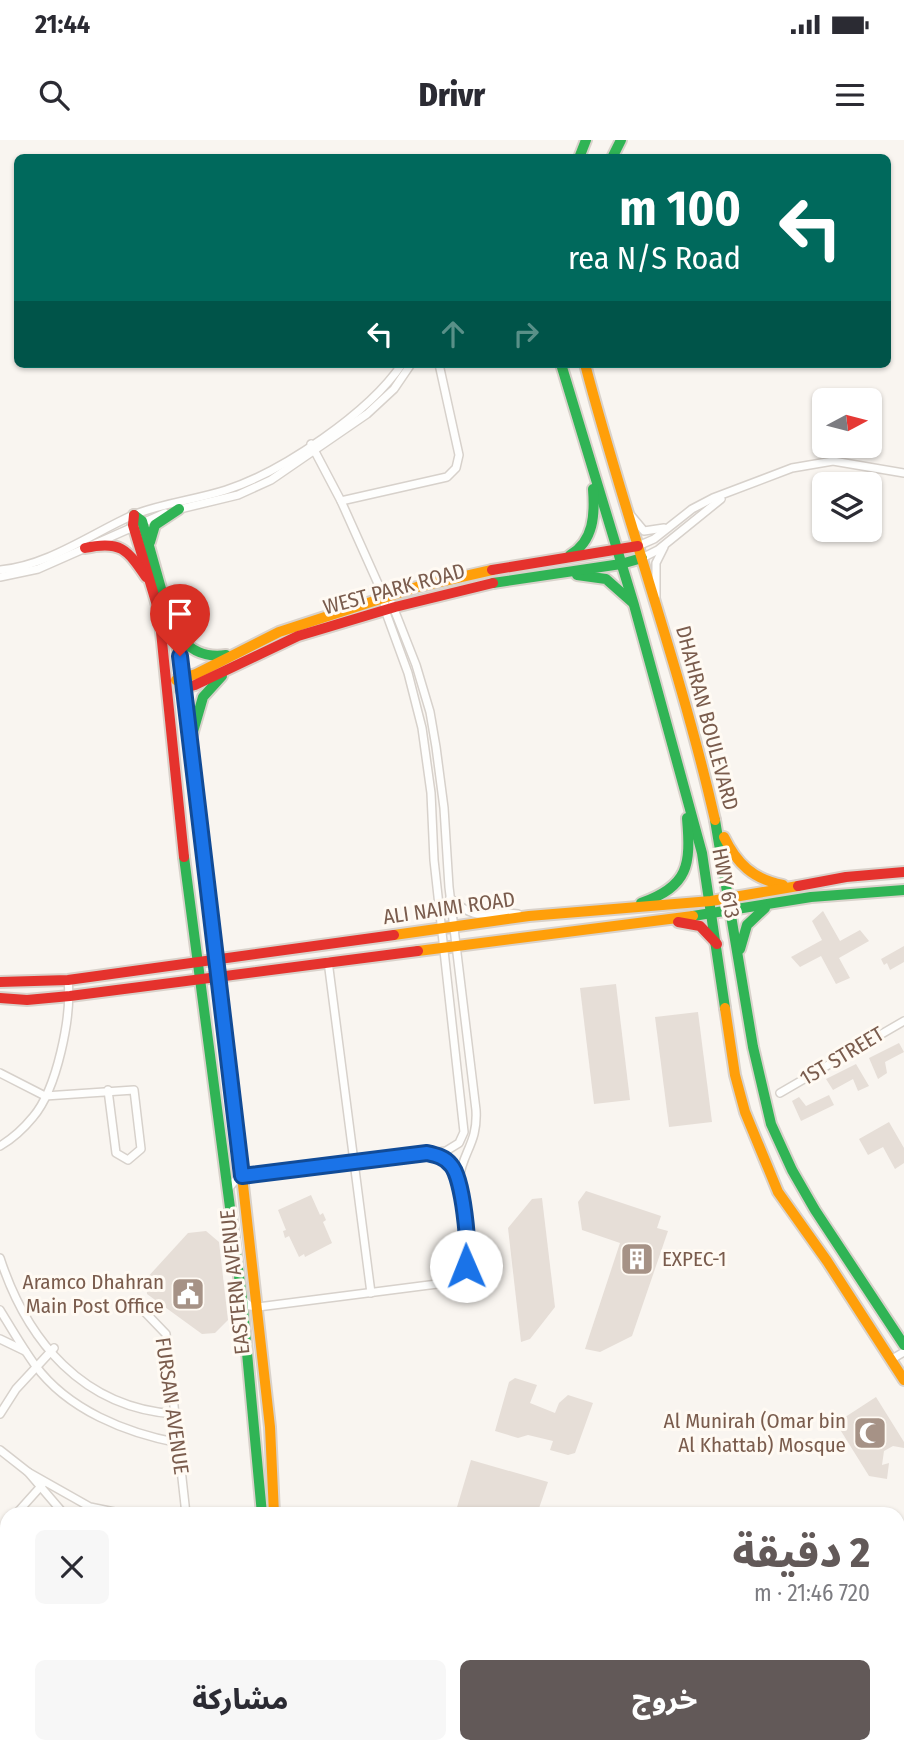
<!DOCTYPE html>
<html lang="ar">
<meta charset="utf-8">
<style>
body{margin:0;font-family:"Fira Sans Condensed","Noto Sans Arabic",sans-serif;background:#f7f7f7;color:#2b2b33;direction:rtl;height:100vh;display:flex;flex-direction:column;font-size:26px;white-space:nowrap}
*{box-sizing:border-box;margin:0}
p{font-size:23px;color:#7c7c81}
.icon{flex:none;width:38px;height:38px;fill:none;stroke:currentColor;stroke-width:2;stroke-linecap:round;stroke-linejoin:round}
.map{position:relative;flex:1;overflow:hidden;direction:ltr}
.side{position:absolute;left:0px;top:1367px;width:905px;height:247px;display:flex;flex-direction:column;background:#fff;border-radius:21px 21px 0 0;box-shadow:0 2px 5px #0004;direction:rtl}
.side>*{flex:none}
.banner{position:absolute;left:14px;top:14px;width:877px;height:214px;border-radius:10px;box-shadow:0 2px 5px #0004;direction:rtl;background:#00695c;color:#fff;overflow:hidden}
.needle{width:46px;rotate:83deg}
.controls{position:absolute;left:812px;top:248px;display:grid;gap:14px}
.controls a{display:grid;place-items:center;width:70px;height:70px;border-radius:10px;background:#fff;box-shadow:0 2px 5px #0004;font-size:35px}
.pin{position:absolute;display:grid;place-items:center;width:60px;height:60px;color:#fff;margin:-72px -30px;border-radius:50% 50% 50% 0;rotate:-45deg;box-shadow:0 0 7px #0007}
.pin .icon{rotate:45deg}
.me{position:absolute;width:77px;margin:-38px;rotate:359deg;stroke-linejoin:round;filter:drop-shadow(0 0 5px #0008)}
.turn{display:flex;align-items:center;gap:24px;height:147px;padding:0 35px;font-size:32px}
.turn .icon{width:91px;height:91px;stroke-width:2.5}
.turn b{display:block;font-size:49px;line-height:60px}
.lanes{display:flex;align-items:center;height:66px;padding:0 35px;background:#0003;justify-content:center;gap:35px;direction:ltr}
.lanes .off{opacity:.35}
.round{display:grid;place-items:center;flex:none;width:74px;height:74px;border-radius:10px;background:#f7f7f7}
.summary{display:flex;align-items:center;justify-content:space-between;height:119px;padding:0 35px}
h1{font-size:42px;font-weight:800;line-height:52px;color:#625958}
.button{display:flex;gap:14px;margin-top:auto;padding:14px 35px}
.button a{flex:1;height:80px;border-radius:10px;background:#625958;color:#fff;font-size:28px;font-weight:800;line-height:80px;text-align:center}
.button a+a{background:#f7f7f7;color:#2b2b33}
.status{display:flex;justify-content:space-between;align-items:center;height:49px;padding:0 35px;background:#fff;direction:ltr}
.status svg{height:19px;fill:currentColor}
header{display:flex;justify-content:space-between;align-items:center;height:91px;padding:0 35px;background:#fff;font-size:32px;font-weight:800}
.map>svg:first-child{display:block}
.building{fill:#e6ded7}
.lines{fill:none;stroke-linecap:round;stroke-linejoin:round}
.street-casing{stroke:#d7d1cb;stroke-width:10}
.fast-casing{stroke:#d9d2cb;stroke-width:14}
.slow-casing{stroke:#d9d2cb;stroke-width:14}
.jam-casing{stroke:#d9d2cb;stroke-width:14}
.street{stroke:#fefefd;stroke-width:7}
.fast{stroke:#30b455;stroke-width:10}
.slow{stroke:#ff9f0a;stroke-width:10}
.jam{stroke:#e5322d;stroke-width:10}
.route-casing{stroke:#114b97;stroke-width:18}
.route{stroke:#1a73e8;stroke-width:12}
.labels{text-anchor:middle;stroke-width:6;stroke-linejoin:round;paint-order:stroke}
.street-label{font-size:21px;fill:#7a5c4d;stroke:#fffaf3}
.poi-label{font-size:21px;fill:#7a5c4d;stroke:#fffaf3;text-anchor:end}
</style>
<div class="status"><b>21:44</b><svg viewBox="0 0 49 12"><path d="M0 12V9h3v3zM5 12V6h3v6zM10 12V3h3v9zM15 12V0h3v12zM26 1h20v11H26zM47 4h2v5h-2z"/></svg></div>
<header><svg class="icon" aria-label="menu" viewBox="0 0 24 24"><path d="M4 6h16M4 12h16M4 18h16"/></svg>Drivr<svg class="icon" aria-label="search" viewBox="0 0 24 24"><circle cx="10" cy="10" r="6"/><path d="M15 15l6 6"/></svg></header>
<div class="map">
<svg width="904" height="1612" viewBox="0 0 904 1612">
<rect width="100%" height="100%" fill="#f9f5f0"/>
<g class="building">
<polygon points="823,771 840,801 860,790 869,801 839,818 850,838 836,844 821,816 800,827 791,817 822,800 812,781"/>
<polygon points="904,806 904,822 890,830 887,823 884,825 881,819"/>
<polygon points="616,844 630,960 594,964 580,848"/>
<polygon points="698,872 712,982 669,987 655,877"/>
<polygon points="899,903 904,912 885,922 887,933 878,939 869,918"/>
<polygon points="856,924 869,946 858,951 853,939 833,950 826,939"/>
<polygon points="829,955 834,965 801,981 792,961 799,957 806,966"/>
<polygon points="889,982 904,1008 904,1023 895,1029 883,1007 868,1015 859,999"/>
<polygon points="586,1051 661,1076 657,1088 668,1091 632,1196 600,1212 585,1209 620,1103 582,1090 578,1062"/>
<polygon points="311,1055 320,1075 323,1073 326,1080 323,1082 332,1103 305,1117 304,1114 299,1117 289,1096 285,1098 283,1091 286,1090 278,1070"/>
<polygon points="542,1058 555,1167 530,1199 521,1202 508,1088 532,1059"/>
<polygon points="206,1091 219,1102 228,1180 215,1193 202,1194 147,1154 146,1139 188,1093"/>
<polygon points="515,1238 537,1245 530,1263 555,1273 559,1263 568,1255 593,1263 575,1313 568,1315 550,1310 553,1301 528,1295 518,1298 495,1291 509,1242"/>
<polygon points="876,1257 904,1302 904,1308 893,1306 884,1311 882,1325 889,1323 887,1339 869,1336 836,1283"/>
<polygon points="471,1320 548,1342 537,1374 455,1374"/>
</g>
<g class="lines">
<defs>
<g id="street">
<polyline points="341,361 447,337 456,328 459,315 439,224"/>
<polyline points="176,370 238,355 271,340 367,274 394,249 411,224"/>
<polyline points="629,373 644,391 664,388"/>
<polyline points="638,406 654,399 692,369 713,358 792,328 833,321 904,333"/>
<polyline points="642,418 658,410 721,359"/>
<path d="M0,430C47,426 91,394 133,375C163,363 195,360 226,350C282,332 369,273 402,224"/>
<polyline points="0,437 38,429 165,373"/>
<polyline points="656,456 656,423 664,407"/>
<path d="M450,758C481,786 485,768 518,774"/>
<polyline points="328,821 371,1153"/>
<polyline points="0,933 45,956 134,950 141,1009 128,1020 116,1013 108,950"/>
<polyline points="780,953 904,881"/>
<path d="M0,1006C12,999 24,988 33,977C57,949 72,876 68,840"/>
<polyline points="433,1014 450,1023 458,1039"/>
<polyline points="229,1048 238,1037 446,1011 459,1003 464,992 434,720 431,653 422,588 408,533 385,470 384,457 341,361 311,304"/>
<path d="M0,1118C27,1201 83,1268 175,1274"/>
<path d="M242,1159L250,1166L258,1167L445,1143C482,1132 462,1069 459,1040C462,1012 478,1004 476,970L449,747L444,668L436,607L430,572L416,525L392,464"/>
<polyline points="140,1167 166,1194 186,1374"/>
<path d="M0,1170C11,1188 22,1207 35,1225C68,1270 126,1293 179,1303"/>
<polyline points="0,1199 25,1211"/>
<polyline points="892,1219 904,1212"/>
<polyline points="0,1274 16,1249 54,1208"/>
<polyline points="0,1310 28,1332 64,1374"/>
<polyline points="28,1332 90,1367 124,1374"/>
<polyline points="16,1374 42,1345"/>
<polyline points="0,1450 7,1471"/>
<polyline points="0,1523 7,1522"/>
<polyline points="122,1606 123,1612"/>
<polyline points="2,1612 27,1608"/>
</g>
<g id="fast">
<polyline points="579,18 586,0"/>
<polyline points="612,18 621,0"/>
<polyline points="561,224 634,465 702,713 725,868"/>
<polyline points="134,375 142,381 180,516 239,1009"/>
<polyline points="150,402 155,385 179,369"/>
<path d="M570,415C594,401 595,374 593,349"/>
<polyline points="577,435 606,439 632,462"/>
<polyline points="493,443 621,424 642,418"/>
<path d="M177,494C190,511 205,518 226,515"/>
<polyline points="192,595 203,557 222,536"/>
<polyline points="715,680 753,907 771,984 792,1030 815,1070 904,1205"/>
<polyline points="184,717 242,1159 262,1374"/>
<path d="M641,763C689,746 691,725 687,678"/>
<polyline points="693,776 811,757 904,750"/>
<polyline points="740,809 747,785 765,768"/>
<polyline points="898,1491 904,1486"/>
<polyline points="898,1516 904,1510"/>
<polyline points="571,1612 597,1607 645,1612"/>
<polyline points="822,1612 825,1606"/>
</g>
<g id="slow">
<path d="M585,224C625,377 680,526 715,680"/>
<polyline points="176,540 196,534 279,492 417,447 492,430"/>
<path d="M724,697C737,724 753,739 783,745"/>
<polyline points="394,795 529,776 711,761 798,746"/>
<polyline points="418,811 693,776"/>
<polyline points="725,868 735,935 745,972 778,1052 827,1121 904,1240"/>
<polyline points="239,1009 270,1287 274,1374"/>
<polyline points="291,1606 292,1612"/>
<polyline points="802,1612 808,1606"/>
</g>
<g id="jam">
<polyline points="134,375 133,385 159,472 184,717"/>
<path d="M85,408C120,400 127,409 146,437"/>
<polyline points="492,430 638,406"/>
<polyline points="180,549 195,545 298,496 395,467 493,443"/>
<polyline points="798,746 846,737 904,732"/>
<polyline points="678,782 700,786 717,804"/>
<polyline points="0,842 68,840 394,795"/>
<polyline points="0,858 27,860 70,856 418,811"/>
<polyline points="303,1606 304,1612"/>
</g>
</defs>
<use href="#street" class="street-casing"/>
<use href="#fast" class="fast-casing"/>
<use href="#slow" class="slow-casing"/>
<use href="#jam" class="jam-casing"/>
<use href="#street" class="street"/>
<use href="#fast" class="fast"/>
<use href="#slow" class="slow"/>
<use href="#jam" class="jam"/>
</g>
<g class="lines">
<defs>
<path id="route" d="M180,516L242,1036L427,1013C436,1015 445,1017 451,1025C463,1038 470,1108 466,1126"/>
</defs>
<use href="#route" class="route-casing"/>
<use href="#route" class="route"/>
</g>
<defs>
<symbol id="building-square" viewBox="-11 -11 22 22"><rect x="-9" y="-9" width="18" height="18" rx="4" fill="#a69286" stroke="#fffaf3"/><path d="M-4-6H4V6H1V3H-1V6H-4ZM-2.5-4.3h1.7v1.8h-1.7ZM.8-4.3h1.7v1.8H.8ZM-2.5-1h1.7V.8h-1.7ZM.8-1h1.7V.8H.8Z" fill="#fff"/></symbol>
<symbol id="civic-square" viewBox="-11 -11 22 22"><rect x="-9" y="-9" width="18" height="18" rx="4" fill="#a69286" stroke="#fffaf3"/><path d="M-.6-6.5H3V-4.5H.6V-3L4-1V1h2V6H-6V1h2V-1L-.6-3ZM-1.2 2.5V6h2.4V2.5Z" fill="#fff"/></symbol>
<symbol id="mosque-square" viewBox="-11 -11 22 22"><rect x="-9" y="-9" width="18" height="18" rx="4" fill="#a69286" stroke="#fffaf3"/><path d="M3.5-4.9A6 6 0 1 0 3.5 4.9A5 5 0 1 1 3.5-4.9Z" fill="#fff"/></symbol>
</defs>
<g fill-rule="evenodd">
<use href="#building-square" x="618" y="1100" width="38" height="38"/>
<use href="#civic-square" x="169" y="1135" width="38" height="38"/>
<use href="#mosque-square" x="851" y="1274" width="38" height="38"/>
</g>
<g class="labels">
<g class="street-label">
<text transform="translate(394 449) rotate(-15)" y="7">WEST PARK ROAD</text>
<text transform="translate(707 578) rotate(75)" y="7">DHAHRAN BOULEVARD</text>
<text transform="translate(726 743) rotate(79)" y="7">HWY 613</text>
<text transform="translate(449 768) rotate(-8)" y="7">ALI NAIMI ROAD</text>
<text transform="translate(842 916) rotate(-31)" y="7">1ST STREET</text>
<text transform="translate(235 1142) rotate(-96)" y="7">EASTERN AVENUE</text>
<text transform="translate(172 1266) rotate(82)" y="7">FURSAN AVENUE</text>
</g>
<g class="poi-label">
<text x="662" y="1126" text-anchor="start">EXPEC-1</text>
<text x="164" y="1149">Aramco Dhahran<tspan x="164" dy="24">Main Post Office</tspan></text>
<text x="846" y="1288">Al Munirah (Omar bin<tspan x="846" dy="24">Al Khattab) Mosque</tspan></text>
</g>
</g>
</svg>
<div class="controls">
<a><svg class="needle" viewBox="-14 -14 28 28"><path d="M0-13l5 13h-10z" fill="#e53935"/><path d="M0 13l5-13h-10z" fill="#7c7c81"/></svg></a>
<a><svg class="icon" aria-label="layers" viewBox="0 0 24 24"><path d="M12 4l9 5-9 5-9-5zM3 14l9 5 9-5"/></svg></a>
</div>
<div class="pin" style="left:180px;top:516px;background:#d93025"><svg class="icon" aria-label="arrive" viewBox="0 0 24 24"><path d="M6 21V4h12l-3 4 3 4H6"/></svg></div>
<svg class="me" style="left:466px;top:1126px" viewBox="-20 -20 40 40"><circle r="19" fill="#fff"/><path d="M0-13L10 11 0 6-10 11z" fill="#1a73e8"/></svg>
<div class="banner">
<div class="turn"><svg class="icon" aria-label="left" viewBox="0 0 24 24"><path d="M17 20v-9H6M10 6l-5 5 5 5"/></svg><div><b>100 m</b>rea N/S Road</div></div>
<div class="lanes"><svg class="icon" aria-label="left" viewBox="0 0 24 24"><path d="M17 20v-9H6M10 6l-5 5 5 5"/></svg><svg class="icon off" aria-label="ahead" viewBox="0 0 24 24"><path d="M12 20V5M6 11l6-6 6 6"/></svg><svg class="icon off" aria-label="right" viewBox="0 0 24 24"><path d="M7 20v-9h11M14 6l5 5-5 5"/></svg></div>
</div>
<section class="side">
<div class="summary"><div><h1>2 دقيقة</h1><p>720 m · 21:46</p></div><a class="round"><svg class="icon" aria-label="close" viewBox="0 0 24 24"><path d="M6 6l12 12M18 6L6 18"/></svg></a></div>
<div class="button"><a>خروج</a><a>مشاركة</a></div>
</section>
</div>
